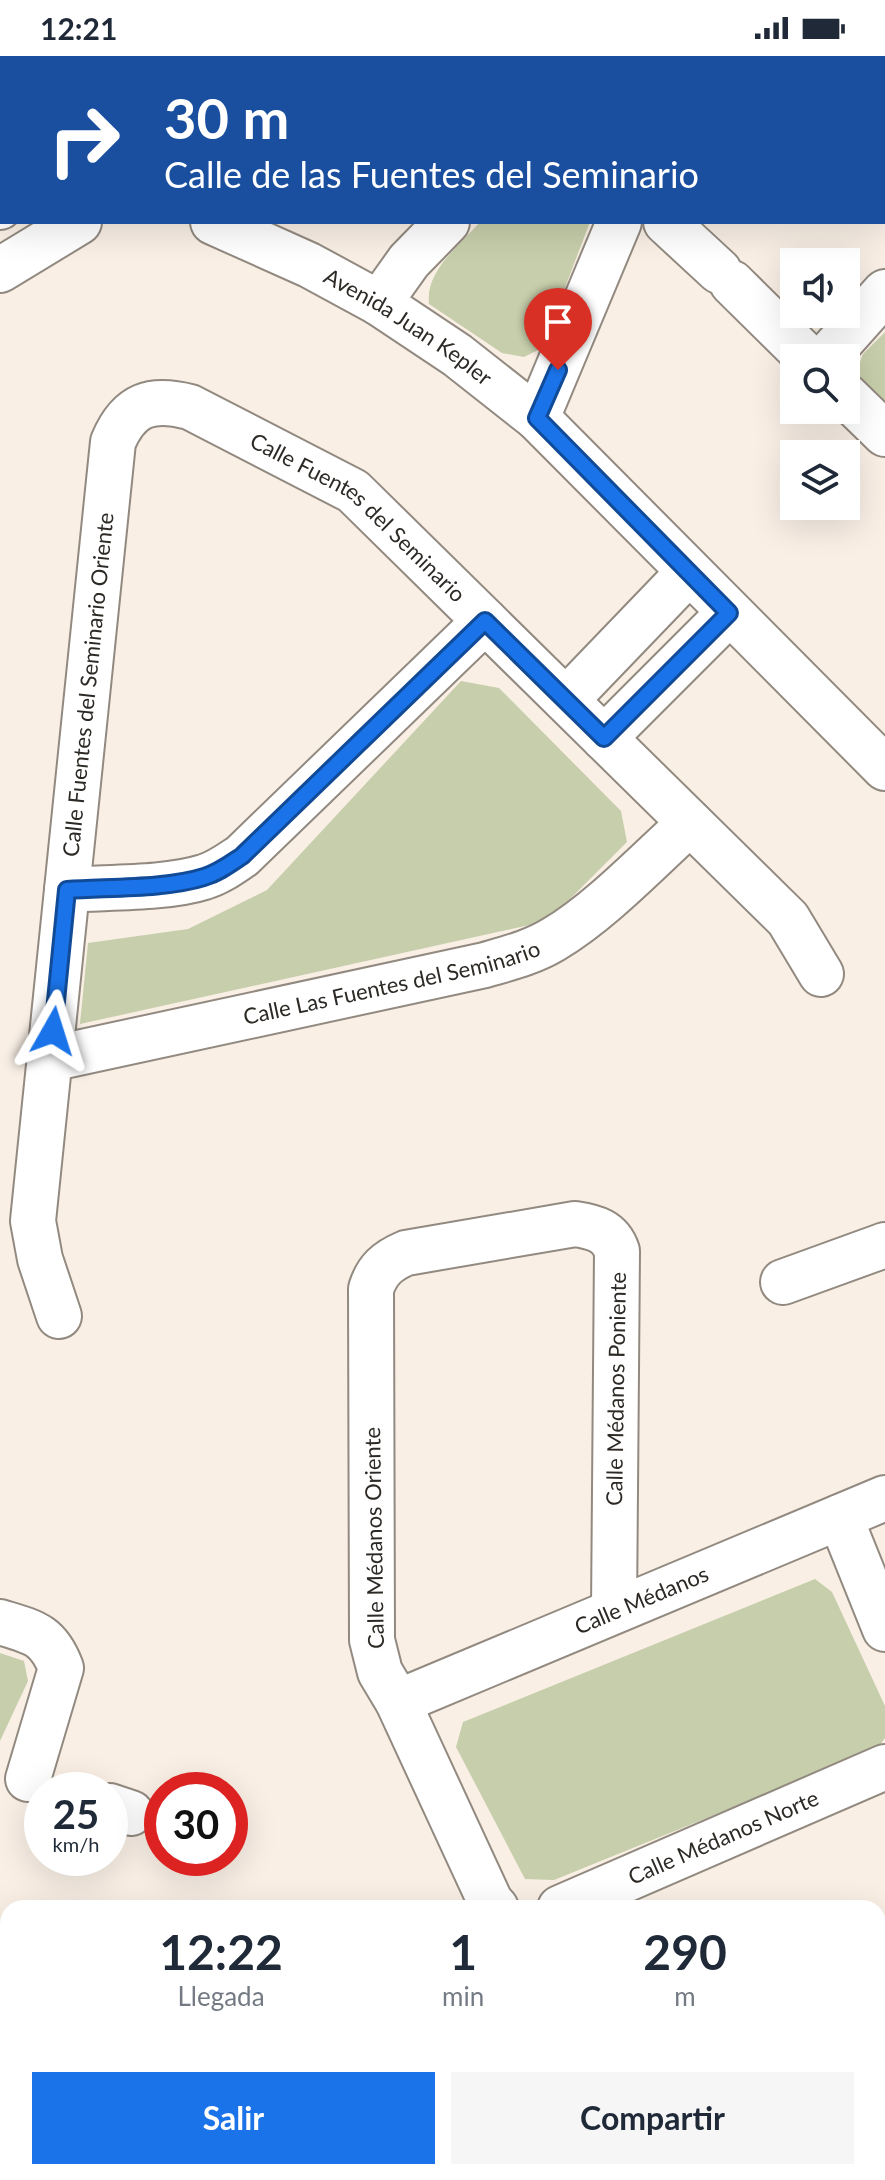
<!DOCTYPE html>
<html lang="es">
<meta charset="utf-8">
<style>
body{margin:0;font-family:Lato,sans-serif;background:#f6f6f7;color:#1f2937;height:100vh;display:flex;flex-direction:column;font-size:30px;white-space:nowrap}
*{box-sizing:border-box;margin:0}
p{font-size:26px;color:#747a83}
.icon{flex:none;width:44px;height:44px;fill:none;stroke:currentColor;stroke-width:2;stroke-linecap:round;stroke-linejoin:round}
.map{position:relative;flex:1;overflow:hidden}
.panel{position:absolute;left:0px;top:1844px;width:886px;height:280px;display:flex;flex-direction:column;background:#fff;border-radius:24px 24px 0 0;box-shadow:0 8px 32px #0002}
.panel>*{flex:none}
.hud{position:absolute;left:0px;top:0px;width:886px;height:168px;box-shadow:0 8px 32px #0002;background:#1a4fa0;color:#fff;overflow:hidden}
.controls{position:absolute;left:780px;top:192px;display:grid;gap:16px}
.controls a{display:grid;place-items:center;width:80px;height:80px;border-radius:0px;background:#fff;box-shadow:0 8px 32px #0002;font-size:40px}
.speed{position:absolute;left:24px;top:1716px;display:flex;gap:16px;font-size:40px;font-weight:700;text-align:center}
.speed>*{display:grid;place-content:center;width:104px;height:104px;border-radius:50%;background:#fff;box-shadow:0 8px 32px #0002;line-height:1}
.speed small{font-size:20px;font-weight:400}
.speed .limit{border:12px solid #d22;background:#fff;color:#111}
.pin{position:absolute;display:grid;place-items:center;width:68px;height:68px;color:#fff;margin:-82px -34px;border-radius:50% 50% 50% 0;rotate:-45deg;box-shadow:0 0 8px #0007}
.pin .icon{rotate:45deg}
.me{position:absolute;width:88px;margin:-44px;rotate:6deg;stroke-linejoin:round;filter:drop-shadow(0 0 6px #0008)}
.turn{display:flex;align-items:center;gap:28px;height:168px;padding:0 32px;font-size:36px}
.turn .icon{width:104px;height:104px;stroke-width:2.5}
.turn b{display:block;font-size:56px;line-height:68px}
.eta{display:flex;justify-content:space-evenly;align-items:center;height:136px;text-align:center}
.eta b{font-size:48px;font-weight:700;line-height:56px}
.button{display:flex;gap:16px;margin-top:auto;padding:16px 32px}
.button a{flex:1;height:92px;border-radius:0px;background:#1a73e8;color:#fff;font-size:32px;font-weight:700;line-height:92px;text-align:center}
.button a+a{background:#f6f6f7;color:#1f2937}
.status{display:flex;justify-content:space-between;align-items:center;height:56px;padding:0 40px;background:#fff;direction:ltr}
.status svg{height:22px;fill:currentColor}
.map>svg:first-child{display:block}
.green{fill:#c7ceab}
.lines{fill:none;stroke-linecap:round;stroke-linejoin:round}
.minor-casing{stroke:#928a80;stroke-width:48}
.minor{stroke:#fff;stroke-width:44}
.route-casing{stroke:#114b97;stroke-width:20}
.route{stroke:#1a73e8;stroke-width:14}
.labels{text-anchor:middle;stroke-width:8;stroke-linejoin:round;paint-order:stroke}
.street-label{font-size:22px;fill:#2d2a26;stroke:#fefefe}
</style>
<div class="status"><b>12:21</b><svg viewBox="0 0 49 12"><path d="M0 12V9h3v3zM5 12V6h3v6zM10 12V3h3v9zM15 12V0h3v12zM26 1h20v11H26zM47 4h2v5h-2z"/></svg></div>
<div class="map">
<svg width="885" height="2124" viewBox="0 0 885 2124">
<rect width="100%" height="100%" fill="#f9efe5"/>
<g class="green">
<path d="M480,166H590L542,292L524,301L502,297L429,248C425,215 459,190 480,166Z"/>
<polygon points="885,276 885,358 853,325 863,298"/>
<polygon points="461,625 499,632 621,755 627,786 548,865 80,968 88,887 188,873 267,834"/>
<polygon points="815,1523 832,1536 885,1650 885,1682 877,1693 554,1824 525,1823 456,1691 463,1666"/>
<polygon points="0,1597 24,1605 28,1625 0,1685"/>
</g>
<g class="lines">
<defs>
<g id="minor">
<polyline points="605,2 607,0"/>
<polyline points="768,2 770,0"/>
<polyline points="0,67 2,68"/>
<polyline points="0,151 2,146"/>
<path id="s1" d="M213,166L309,209L379,247L457,299L537,362L885,712"/>
<polyline points="666,166 719,215"/>
<polyline points="0,214 79,166"/>
<polyline points="732,227 808,302"/>
<polyline points="379,247 409,205 447,166"/>
<polyline points="826,302 885,236"/>
<polyline points="846,340 885,378"/>
<polyline points="537,362 619,166"/>
<polyline points="566,644 689,516"/>
<polyline points="604,682 729,557"/>
<path d="M67,834C108,831 166,833 204,821C218,817 230,808 242,800L485,565"/>
<path id="s2" d="M50,1003L485,909C509,902 533,896 554,883C600,856 650,803 690,767"/>
<polyline points="783,1226 885,1189"/>
<path id="s3" d="M59,1260L40,1203L33,1165L113,386C129,348 151,341 190,351L353,435L788,863L821,918"/>
<polyline points="840,1461 885,1573"/>
<path d="M0,1566C33,1576 48,1578 61,1612L28,1723"/>
<path id="s4" d="M398,1646L885,1442"/>
<polyline points="110,1750 131,1757"/>
<path d="M496,1852L490,1845L398,1646L380,1616L372,1584L371,1233C377,1214 387,1205 406,1197L575,1168C595,1171 610,1175 617,1195L614,1554"/>
<path id="s5" d="M560,1852L885,1711"/>
<polyline points="881,1970 885,1980"/>
<polyline points="878,2025 885,2022"/>
<polyline points="559,2124 572,2116"/>
<polyline points="662,2124 679,2116"/>
</g>
</defs>
<use href="#minor" class="minor-casing"/>
<use href="#minor" class="minor"/>
</g>
<g class="lines">
<defs>
<path id="route" d="M53,975L67,834C108,831 166,833 204,821C218,817 230,808 242,800L485,565L604,682L729,557L537,362L558,314"/>
</defs>
<use href="#route" class="route-casing"/>
<use href="#route" class="route"/>
</g>
<g class="labels">
<g class="street-label">
<text dy="8" stroke="none"><textPath href="#s1" startOffset="222">Avenida Juan Kepler</textPath></text>
<text dy="8" stroke="none"><textPath href="#s3" startOffset="1180">Calle Fuentes del Seminario</textPath></text>
<text dy="8" stroke="none"><textPath href="#s3" startOffset="638">Calle Fuentes del Seminario Oriente</textPath></text>
<text dy="8" stroke="none"><textPath href="#s2" startOffset="350">Calle Las Fuentes del Seminario</textPath></text>
<text transform="translate(616 1333) rotate(-89)" y="8">Calle Médanos Poniente</text>
<text transform="translate(374 1482) rotate(-91)" y="8">Calle Médanos Oriente</text>
<text dy="8" stroke="none"><textPath href="#s4" startOffset="264">Calle Médanos</textPath></text>
<text dy="8" stroke="none"><textPath href="#s5" startOffset="178">Calle Médanos Norte</textPath></text>
</g>
</g>
</svg>
<div class="controls">
<a><svg class="icon" aria-label="sound" viewBox="0 0 24 24"><path d="M4 9h4l5-4v14l-5-4H4zM17 9q2 3 0 6"/></svg></a>
<a><svg class="icon" aria-label="search" viewBox="0 0 24 24"><circle cx="10" cy="10" r="6"/><path d="M15 15l6 6"/></svg></a>
<a><svg class="icon" aria-label="layers" viewBox="0 0 24 24"><path d="M12 4l9 5-9 5-9-5zM3 14l9 5 9-5"/></svg></a>
</div>
<div class="speed"><div>25<small>km/h</small></div><div class="limit">30</div></div>
<div class="pin" style="left:558px;top:314px;background:#d93025"><svg class="icon" aria-label="arrive" viewBox="0 0 24 24"><path d="M6 21V4h12l-3 4 3 4H6"/></svg></div>
<svg class="me" style="left:53px;top:975px" viewBox="-20 -20 40 40"><path d="M0-17L14 15 0 8-14 15z" fill="#1a73e8" stroke="#fff" stroke-width="4"/></svg>
<div class="hud">
<div class="turn"><svg class="icon" aria-label="right" viewBox="0 0 24 24"><path d="M7 20v-9h11M14 6l5 5-5 5"/></svg><div><b>30 m</b>Calle de las Fuentes del Seminario</div></div>
</div>
<section class="panel">
<div class="eta">
<div><b>12:22</b><p>Llegada</p></div>
<div><b>1</b><p>min</p></div>
<div><b>290</b><p>m</p></div>
</div>
<div class="button"><a>Salir</a><a>Compartir</a></div>
</section>
</div>
